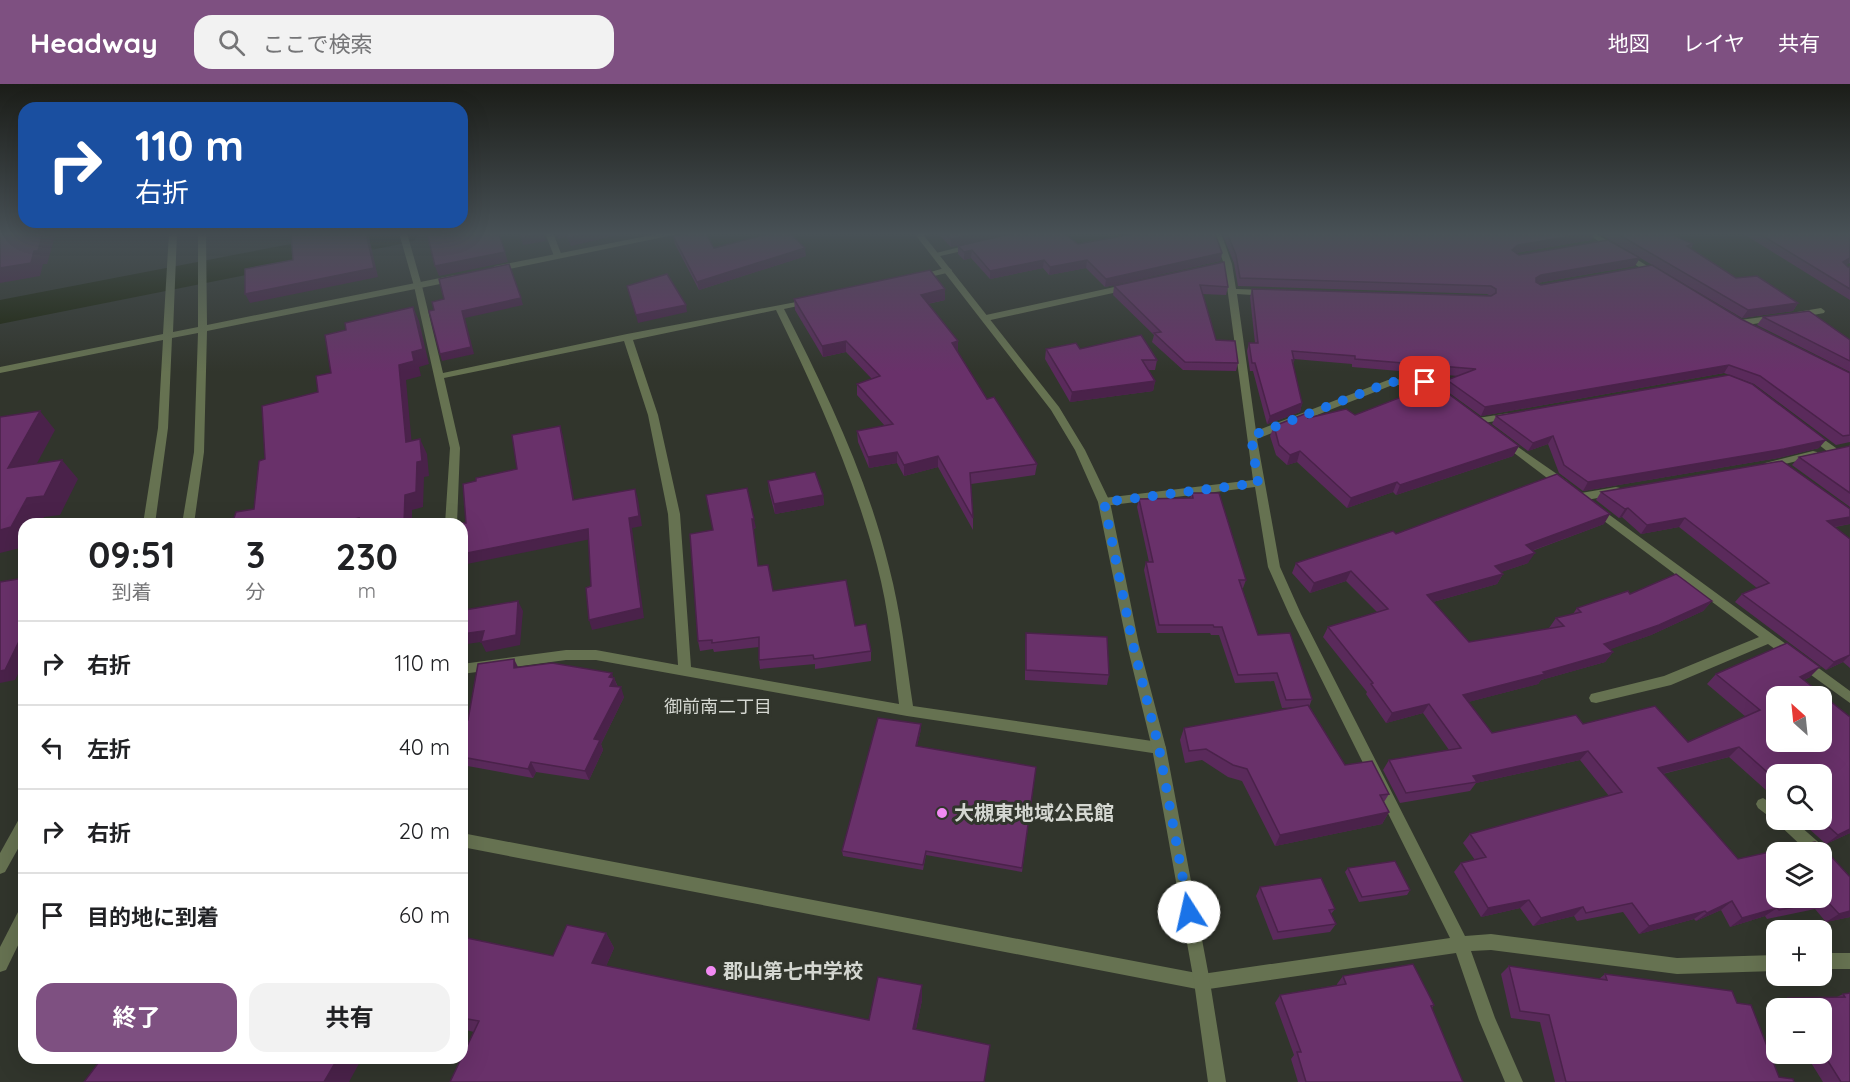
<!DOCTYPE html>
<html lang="ja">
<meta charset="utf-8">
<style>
body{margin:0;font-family:Quicksand,"Noto Sans JP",sans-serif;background:#f2f2f2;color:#202124;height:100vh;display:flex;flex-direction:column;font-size:22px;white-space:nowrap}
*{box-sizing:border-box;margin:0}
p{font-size:20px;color:#757577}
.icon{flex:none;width:33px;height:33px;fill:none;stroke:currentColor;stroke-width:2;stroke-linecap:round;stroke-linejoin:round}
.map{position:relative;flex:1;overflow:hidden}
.drawer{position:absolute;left:18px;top:434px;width:450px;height:546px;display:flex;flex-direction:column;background:#fff;border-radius:18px;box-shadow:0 6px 24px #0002}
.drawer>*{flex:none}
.top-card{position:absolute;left:18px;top:18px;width:450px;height:126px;border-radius:18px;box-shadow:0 6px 24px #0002;background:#1a4fa0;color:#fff;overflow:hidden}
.needle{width:39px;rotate:333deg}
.tools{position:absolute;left:1766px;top:602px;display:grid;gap:12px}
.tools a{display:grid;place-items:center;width:66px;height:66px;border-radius:12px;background:#fff;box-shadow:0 6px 24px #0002;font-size:30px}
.pin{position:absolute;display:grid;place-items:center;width:51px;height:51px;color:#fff;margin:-26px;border-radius:12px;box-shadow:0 3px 9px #0006}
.me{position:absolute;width:66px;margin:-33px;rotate:350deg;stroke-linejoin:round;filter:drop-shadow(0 0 4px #0008)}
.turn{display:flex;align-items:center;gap:21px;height:126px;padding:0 18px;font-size:27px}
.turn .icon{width:78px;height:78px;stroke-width:2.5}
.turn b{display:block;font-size:42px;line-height:51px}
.eta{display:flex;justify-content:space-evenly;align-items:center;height:102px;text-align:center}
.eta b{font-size:36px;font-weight:700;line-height:42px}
.button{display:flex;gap:12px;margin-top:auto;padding:12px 18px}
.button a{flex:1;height:69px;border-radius:18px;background:#7e5081;color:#fff;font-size:24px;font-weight:700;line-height:69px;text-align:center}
.button a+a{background:#f2f2f2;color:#202124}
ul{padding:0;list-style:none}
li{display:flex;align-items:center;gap:18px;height:84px;padding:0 18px;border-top:2px solid #e0e0e0}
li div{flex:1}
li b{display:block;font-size:22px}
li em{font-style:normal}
header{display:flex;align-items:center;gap:36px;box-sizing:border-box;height:84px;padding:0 30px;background:#7e5081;color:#fff}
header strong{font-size:28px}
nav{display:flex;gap:33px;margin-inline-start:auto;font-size:21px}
.search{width:420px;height:54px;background:#f2f2f2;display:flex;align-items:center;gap:15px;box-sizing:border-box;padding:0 21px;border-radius:18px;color:#757577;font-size:22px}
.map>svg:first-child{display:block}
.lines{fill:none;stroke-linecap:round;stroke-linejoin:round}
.river{fill:#1b2309;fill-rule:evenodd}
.minor{fill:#667251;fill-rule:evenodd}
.tertiary{fill:#667251;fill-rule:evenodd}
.wall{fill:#5a2a5b}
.shaded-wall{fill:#4a224a}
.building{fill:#69316a;stroke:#4a224a;stroke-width:1.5;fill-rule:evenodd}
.route{stroke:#1a73e8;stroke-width:10;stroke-dasharray:0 18}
.poi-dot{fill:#f28af3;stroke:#31352c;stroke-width:2}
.labels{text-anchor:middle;stroke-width:6;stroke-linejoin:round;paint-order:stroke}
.neighbourhood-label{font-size:18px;fill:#d4d7d1;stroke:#31352c}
.near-poi-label{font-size:20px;font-weight:bold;fill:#d4d7d1;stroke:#31352c;text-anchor:start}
</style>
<header>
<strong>Headway</strong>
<div class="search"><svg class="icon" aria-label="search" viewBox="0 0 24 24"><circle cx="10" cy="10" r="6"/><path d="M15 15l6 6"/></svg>ここで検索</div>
<nav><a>地図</a><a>レイヤ</a><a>共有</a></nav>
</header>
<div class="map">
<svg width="1850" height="998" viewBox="0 0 1850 998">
<rect width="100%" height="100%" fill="#31352c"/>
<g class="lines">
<polygon class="river" points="348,149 419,149 414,157 401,160 0,240 0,216"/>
<g class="minor">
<path d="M399,149H407L422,202L443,289L627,250L812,215V219L784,225C826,307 867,393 889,483C901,529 906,576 913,622L1159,658L1164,660L1166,664L1164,668L1159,670L907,632L596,576H566L462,590V580L566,566H596L678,581L668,430L648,331L624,257L444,294L460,364L457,440H445L450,364L414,202ZM776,226C816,308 854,392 877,481C889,526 893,573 899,620L691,583L680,430L658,331L633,256Z"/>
<polygon points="545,149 553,149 562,172 561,174 554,172"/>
<polygon points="917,149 933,149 917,153"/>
<polygon points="1213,149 1221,149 1232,180 1236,205 1267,206 1271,209 1267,212 1237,210 1256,347 1388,296 1422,294 1448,311 1443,314 1439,313 1417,299 1390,302 1257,355 1280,483 1301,530 1465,852 1491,850 1677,874 1776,871 1776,887 1677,890 1491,866 1471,867 1495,934 1523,998 1505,998 1479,936 1456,869 1202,906 462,763 462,749 1202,890 1450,854 1289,530 1268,483 1255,403 1104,422 1098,418 1104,414 1253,396 1224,180"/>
<polygon points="1586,149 1595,149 1660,190 1653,192"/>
<polygon points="972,160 976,162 975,164 936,173 932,170"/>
<polygon points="948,183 952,186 951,188 917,196 913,193"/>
<polygon points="1128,200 1132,203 1131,205 986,237 981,234 986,231"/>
<polygon points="1821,224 1825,227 1824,229 1797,234 1792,231 1797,228"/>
<polygon points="1777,231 1780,232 1780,236 1740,242 1735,239 1740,236"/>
<polygon points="1509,329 1514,332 1513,334 1478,340 1473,337 1478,334"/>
<polygon points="1812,347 1836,364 1837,366 1836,368 1828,368 1808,352 1807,350"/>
<polygon points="1505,354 1567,397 1568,400 1567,403 1559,403 1501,359 1500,357"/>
<polygon points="1813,367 1817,368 1818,370 1817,372 1769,384 1764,381 1765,379"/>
<polygon points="1616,403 1620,404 1621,407 1620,410 1581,417 1575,413 1581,409"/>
<polygon points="1596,421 1850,607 1850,619 1768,560 1671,601 1596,619 1591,618 1589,614 1591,610 1664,592 1759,553 1592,428 1590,425 1592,422"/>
<polygon points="1763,714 1776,722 1776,735 1792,735 1824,763 1826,768 1824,773 1821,774 1821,768 1808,768 1775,737 1758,724 1756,720 1758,716"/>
<rect x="1821" y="869" width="29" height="16"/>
</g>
<g class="tertiary">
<polygon points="169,149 177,149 173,248 198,243 198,149 206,149 207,241 455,191 459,194 455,197 207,247 204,368 194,440 182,440 194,368 198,249 172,254 168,344 155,440 143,440 158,344 163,256 0,289 0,283 163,250"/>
<polygon points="662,149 677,149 673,151 495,188 491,185 495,182"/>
<polygon points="914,149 922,149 1059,323 1085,366 1110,418 1139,561 1166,664 1210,898 1226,998 1208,998 1194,898 1152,664 1127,561 1098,418 1075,366 1051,326"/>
<polygon points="24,733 24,754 5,788 0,790 0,769 19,735"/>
<polygon points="24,825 24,849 6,886 0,888 0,863 18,828"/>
</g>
</g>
<g class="wall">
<polygon points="937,149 1010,149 951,163"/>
<polygon points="1222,149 1595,149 1591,156 1516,169 1519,171 1635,182 1537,199 1541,201 1741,235 1850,289 1850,358 1836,361 1754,300 1724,289 1481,332 1444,305 1447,296 1458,292 1352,283 1352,280 1294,275 1293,281 1302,319 1300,328 1267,340 1253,287 1250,287 1247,267 1249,259 1255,259 1250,213 1252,205 1491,212 1487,210 1238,202 1234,179"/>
<polygon points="1598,149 1669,149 1693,160 1691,165 1736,194 1798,219 1793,227 1742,234"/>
<polygon points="1742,149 1850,149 1850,179 1849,179 1846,181 1848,183 1850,183 1850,216"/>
<polygon points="673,152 714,164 806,172 699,206 675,160"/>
<polygon points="1078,160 1222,169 1220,177 1105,203 1086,184 1049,191 1043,184 990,195 971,174 964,176 958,170 958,162"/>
<polygon points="1224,178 1228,203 1226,211 1202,210 1216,256 1238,279 1236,287 1183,286 1152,258 1154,251 1113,211 1114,202"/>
<polygon points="794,215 945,216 928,220 987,315 1037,380 1035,391 971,400 973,434 973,446 938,383 904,392 897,379 869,384 858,358 857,347 885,342 857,311 857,300 872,295 846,268 823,273 795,226"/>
<polygon points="1763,233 1850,256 1850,288 1757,241"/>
<polygon points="1046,265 1080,265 1157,276 1155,286 1148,286 1155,297 1153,307 1070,318 1045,275"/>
<polygon points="1355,331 1519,362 1513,372 1396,411 1393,408 1347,424 1297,378 1287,381 1276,371 1270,352 1274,342 1308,334"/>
<polygon points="1496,332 1819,364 1778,374 1583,407 1559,389 1548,360 1528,367 1492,340"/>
<polygon points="1850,362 1850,423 1792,381 1799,373"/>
<polygon points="768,397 823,411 824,421 775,430 769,407"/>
<polygon points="1601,408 1850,440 1835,443 1850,455 1850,584 1843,578 1826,586 1735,518 1742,510 1757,504 1679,443 1641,450 1622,433 1619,434 1596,416"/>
<polygon points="1192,409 1246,496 1243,504 1242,504 1258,551 1312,615 1309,623 1345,681 1389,710 1384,718 1389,728 1382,740 1275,762 1242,697 1228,693 1202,676 1185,679 1180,656 1184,644 1298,623 1282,624 1274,597 1235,599 1219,551 1211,551 1210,549 1157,549 1144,486 1146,478 1149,478 1137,423 1139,415 1190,414"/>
<polygon points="1604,440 1532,467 1528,479 1501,488 1503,490 1497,500 1433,518 1469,558 1549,545 1549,544 1556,534 1573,530 1577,524 1630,510 1712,517 1703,527 1651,551 1610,565 1613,568 1605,578 1541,596 1538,600 1468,618 1492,649 1583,640 1688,658 1746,633 1707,600 1716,590 1810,593 1804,596 1850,633 1850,749 1826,760 1798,735 1821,735 1776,690 1776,715 1729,673 1663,690 1738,775 1815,758 1850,833 1826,838 1815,825 1767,835 1765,832 1730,843 1721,826 1696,837 1694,835 1639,850 1623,828 1577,837 1574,832 1533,842 1520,824 1481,833 1454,788 1461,779 1475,776 1463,759 1470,750 1609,712 1580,676 1476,699 1470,707 1400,719 1383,686 1389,676 1449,666 1423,629 1386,639 1366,610 1367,608 1323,553 1328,543 1377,528 1346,497 1310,509 1292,489 1296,479 1396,450"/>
<polygon points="756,444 753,445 758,482 773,507 855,542 871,567 871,577 815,585 815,580 760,585 759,576 759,563 714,568 713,565 700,567 698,557 713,446"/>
<polygon points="1026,549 1109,591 1107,601 1025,596 1025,559"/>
<polygon points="518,583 614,594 618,603 624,613 601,660 603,666 589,696 536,688 533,694 462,681 462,635 468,636"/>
<polygon points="921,640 921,645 917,662 1036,683 1022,788 926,771 923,786 843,772 842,767"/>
<polygon points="1348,784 1410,806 1407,811 1359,818 1345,788"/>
<polygon points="1260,803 1335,825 1331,830 1336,840 1330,848 1273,856 1256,812"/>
<polygon points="606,849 614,864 606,882 869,936 922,901 922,916 916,945 474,948 462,945 462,853 553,872"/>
<polygon points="1509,882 1599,895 1605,890 1737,919 1779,993 1794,998 1555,998 1540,938 1511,934 1501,890"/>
<polygon points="1343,892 1434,921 1432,924 1463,998 1298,998 1291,975 1294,971 1275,919 1280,911 1337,901 1337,900"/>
<polygon points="1850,909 1850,998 1823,998 1805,969 1821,969 1821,924 1778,924 1776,921 1788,914 1837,913 1843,910"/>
</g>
<g class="shaded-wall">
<polygon points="43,149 56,149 47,180 43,180 40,192 0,199 0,184 34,167"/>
<polygon points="366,149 368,149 378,193 250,219 245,210"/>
<polygon points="543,149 546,157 523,161 521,154"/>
<polygon points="556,149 566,149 567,153 558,155"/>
<polygon points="591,149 626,149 571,162 568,154"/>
<polygon points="980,149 1010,149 951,163 951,155"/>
<polygon points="1591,149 1595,149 1591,156 1515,169 1512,166 1518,161"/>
<polygon points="805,164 806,172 699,206 697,198"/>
<polygon points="972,166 971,174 964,176 964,168"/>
<polygon points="505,168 508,178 439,192 435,182"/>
<polygon points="1222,169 1220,177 1105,203 1106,195"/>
<polygon points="1640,174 1635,182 1537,199 1532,202 1536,194 1541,191"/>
<polygon points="1850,174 1849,179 1838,185 1843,178"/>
<polygon points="1044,176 1043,184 990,195 990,187"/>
<polygon points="1087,176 1086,184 1049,191 1050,183"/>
<polygon points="945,205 945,216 921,221 921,211"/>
<polygon points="521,214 523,221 465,234 474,270 442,277 440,270 462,227"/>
<polygon points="1798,219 1793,227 1742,234 1748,226"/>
<polygon points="686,221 687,228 638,239 636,231"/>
<polygon points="413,223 419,237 429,280 419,283 421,292 406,296 413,373 406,358 399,281 412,268"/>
<polygon points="846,257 846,268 823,273 822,262"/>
<polygon points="958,257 958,268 952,259"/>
<polygon points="1729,281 1724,289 1481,332 1485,323"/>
<polygon points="1155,297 1153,307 1070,318 1072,308"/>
<polygon points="1302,319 1300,328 1267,340 1270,332"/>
<polygon points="40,327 55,346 24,403 8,384"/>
<polygon points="560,342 563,352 576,426 573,416"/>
<polygon points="1553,352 1548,360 1528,367 1533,359"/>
<polygon points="420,355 427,370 429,392 424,393 423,423 412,426 412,440 404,440 405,411 417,378"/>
<polygon points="1826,356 1819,364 1778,374 1583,407 1588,398"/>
<polygon points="1519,362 1513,372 1396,411 1400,401"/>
<polygon points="1300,367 1297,378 1287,381 1290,371"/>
<polygon points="897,368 897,379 869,384 868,373"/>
<polygon points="938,372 938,383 904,392 904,381"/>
<polygon points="62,376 78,395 60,431 44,433 40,440 24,440 24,463 0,469 0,446 27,414"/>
<polygon points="1397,398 1393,408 1347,424 1351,414"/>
<polygon points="635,405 638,415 642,442 632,444 644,534 592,546 589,536"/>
<polygon points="823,411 824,421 775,430 774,420"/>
<polygon points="1628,424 1622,433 1619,434 1625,425"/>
<polygon points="1610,430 1604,440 1520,471 1526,461"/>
<polygon points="1850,433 1850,440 1820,445 1827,437"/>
<polygon points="359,434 362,440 331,440"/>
<polygon points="1685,434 1679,443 1641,450 1647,441"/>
<polygon points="752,435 754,435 756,444 753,445"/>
<polygon points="588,445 591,455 467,480 462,470"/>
<polygon points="1535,469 1528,479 1489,492 1495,482"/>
<polygon points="1351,487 1346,497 1310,509 1314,499"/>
<polygon points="1503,490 1497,500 1422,521 1427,511"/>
<polygon points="518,517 523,527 520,561 486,568 481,558"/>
<polygon points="1712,517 1703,527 1651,551 1597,570 1604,560"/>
<polygon points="24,547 24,578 15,596 0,599 0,587"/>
<polygon points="484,547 488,557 467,560 462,550"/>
<polygon points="1613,568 1605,578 1541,596 1538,600 1457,621 1463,611"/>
<polygon points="1850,571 1843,578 1826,586 1834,578"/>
<polygon points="514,575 519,585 514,584"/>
<polygon points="1820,583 1810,593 1790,602 1800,593"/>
<polygon points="612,589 614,595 614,594 618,604 610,602 609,593"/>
<polygon points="621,603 624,613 601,660 603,666 589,696 585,687 594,655"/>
<polygon points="1429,620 1423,629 1386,639 1392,629"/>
<polygon points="921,640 921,645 916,667 916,662"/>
<polygon points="1739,663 1729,673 1649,693 1658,684"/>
<polygon points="1588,667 1580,676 1476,699 1477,698 1473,692"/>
<polygon points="531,678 536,688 533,694 528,685"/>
<polygon points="1389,728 1382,740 1275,762 1280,751"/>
<polygon points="1850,745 1850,749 1826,760 1838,751"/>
<polygon points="1529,816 1520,824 1481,833 1488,824"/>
<polygon points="1732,817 1721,826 1696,837 1707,829"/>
<polygon points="1583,823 1574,832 1533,842 1541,834"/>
<polygon points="1777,824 1765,832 1730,843 1742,834"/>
<polygon points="1705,827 1694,835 1639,850 1649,842"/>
<polygon points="1850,827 1850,833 1826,838 1839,830"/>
<polygon points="606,849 614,864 601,894 592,879"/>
<polygon points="922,901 922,916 913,959 913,945"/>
<polygon points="338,974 362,974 349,998 324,998"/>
</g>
<g class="building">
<polygon points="0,149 43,149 38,167 34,167 31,179 0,184"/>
<polygon points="291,149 366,149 374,184 245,210 245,185 293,176"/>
<polygon points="427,149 499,149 505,168 435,182"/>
<polygon points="520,149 543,149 521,154"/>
<polygon points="567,149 591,149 568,154"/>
<polygon points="688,149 706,149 714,164 771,149 790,149 805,164 697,198 673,152"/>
<polygon points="945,149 980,149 951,155"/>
<polygon points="1014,149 1064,149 1078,160 1138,149 1215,149 1222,169 1106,195 1087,176 1050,183 1044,176 990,187 972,166 964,168 958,162"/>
<polygon points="1227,149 1591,149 1518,161 1512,166 1519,171 1608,156 1640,174 1541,191 1536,194 1536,198 1541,201 1652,181 1741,235 1850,289 1850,351 1843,352 1760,292 1729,281 1485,323 1447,296 1476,285 1355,275 1355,272 1292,267 1294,276 1292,276 1302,319 1270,332 1255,279 1252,279 1249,259 1258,259 1252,205 1491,212 1496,209 1496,205 1491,202 1240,194 1236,171"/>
<polygon points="1616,149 1669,149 1693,160 1687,162 1736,194 1757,192 1798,219 1748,226"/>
<polygon points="1758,149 1850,149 1850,174 1843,178 1848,183 1850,183 1850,205"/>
<polygon points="1224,178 1228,203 1200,201 1216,256 1235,257 1238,279 1185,278 1154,249 1161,248 1114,202"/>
<polygon points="509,180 521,214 462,227 471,263 440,270 429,227 434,226 432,218 444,215 439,195"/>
<polygon points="930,186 945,205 921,211 958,257 952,259 987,315 994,313 1037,380 970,389 973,434 938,372 904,381 897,368 868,373 857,347 893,340 857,300 880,292 846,257 822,262 794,215"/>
<polygon points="667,190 686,221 636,231 627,202"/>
<polygon points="413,223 423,265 412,268 414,277 399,281 406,358 420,355 422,377 417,378 416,408 405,411 404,440 358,440 359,434 331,440 215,440 216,438 234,434 236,428 254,425 259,377 265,375 262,322 318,308 316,292 331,289 325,251 346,246 345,239"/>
<polygon points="1809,227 1850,256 1850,277 1763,233"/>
<polygon points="1141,251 1157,276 1142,276 1155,297 1072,308 1046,265 1076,259 1080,265"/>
<polygon points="1729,291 1752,300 1826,356 1784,365 1588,398 1564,381 1553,352 1533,359 1496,332"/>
<polygon points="1435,300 1519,362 1400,401 1397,398 1351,414 1300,367 1290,371 1279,361 1274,342 1307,329 1308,334 1346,325 1355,331"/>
<polygon points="40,327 8,384 62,376 44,412 27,414 11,443 0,446 0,333"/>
<polygon points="560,342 573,416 635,405 639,432 629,434 641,524 589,536 586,504 591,502 588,445 462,470 463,439 466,439 463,400 476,397 476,394 517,385 512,351"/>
<polygon points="1850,362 1850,409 1799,373"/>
<polygon points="1782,377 1850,425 1850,433 1827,437 1850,455 1850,571 1834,578 1742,510 1769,499 1685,434 1647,441 1628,424 1625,425 1601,408"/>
<polygon points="815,388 823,411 774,420 768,397"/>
<path d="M1557,390L1610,430L1526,461L1535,469L1495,482L1503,490L1427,511L1469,558L1564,542L1556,534L1581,528L1577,524L1628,507L1630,510L1676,490L1712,517L1659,541L1604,560L1613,568L1543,588L1545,590L1463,611L1492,649L1576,631L1583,640L1655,622L1688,658L1760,626L1716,590L1787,559L1820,583L1800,593L1850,633V745L1838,751L1820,735H1821V690H1776V696L1739,663L1658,684L1738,775L1815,758L1821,761L1850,793V827L1839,830L1827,817L1779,826L1777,824L1742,834L1732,817L1707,829L1705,827L1649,842L1632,819L1586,829L1583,823L1541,834L1529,816L1488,824L1461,779L1486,773L1470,750L1622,708L1588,667L1473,692L1477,698L1406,709L1389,676L1461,664L1429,620L1392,629L1371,600L1373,599L1328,543L1388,525L1351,487L1314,499L1296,479L1393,447L1396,450ZM1776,612H1821V657H1776ZM1776,768H1821V813H1776Z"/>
<polygon points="747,404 754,435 752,435 758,482 768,481 773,507 846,496 855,542 866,540 871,567 814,575 813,571 759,576 759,553 712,559 712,556 698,557 690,450 713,446 706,411"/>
<polygon points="1192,409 1219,409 1246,496 1239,496 1258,551 1290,549 1312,615 1286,616 1277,589 1238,591 1222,543 1214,543 1213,541 1159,541 1146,478 1153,478 1139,415 1193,414"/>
<polygon points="24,494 24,547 5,586 0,587 0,498"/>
<polygon points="518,517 516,551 481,558 484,547 462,550 465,526"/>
<polygon points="1026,549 1107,553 1109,591 1026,586"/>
<polygon points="514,575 514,584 552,579 612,589 609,593 614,594 610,602 621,603 594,655 600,656 585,687 531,678 528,685 462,673 462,635 468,636 478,580"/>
<polygon points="1308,621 1345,681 1372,677 1389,710 1380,711 1389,728 1280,751 1247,685 1233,681 1206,665 1189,667 1184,644"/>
<polygon points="878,634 921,640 916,662 1036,683 1022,784 926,767 923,781 842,767"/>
<polygon points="1395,777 1410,806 1362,813 1348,784"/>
<polygon points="1321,794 1335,825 1329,826 1336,840 1278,848 1260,803"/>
<polygon points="567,841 606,849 592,879 869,936 878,893 922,901 913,945 990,961 984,998 450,998 479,937 462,934 462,853 553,872"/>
<polygon points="1413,880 1434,921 1431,922 1463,998 1306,998 1297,968 1301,968 1280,911 1346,900 1343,892"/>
<polygon points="1509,882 1607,896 1605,890 1732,907 1737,919 1751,921 1779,993 1793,995 1794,998 1566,998 1549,931 1520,927"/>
<polygon points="1850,909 1850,998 1841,998 1821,966 1821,924 1795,924 1788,914 1845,913 1843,910"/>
<polygon points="102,974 338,974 324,998 84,998"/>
</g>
<linearGradient id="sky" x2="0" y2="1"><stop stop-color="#1b1d18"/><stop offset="0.52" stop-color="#485156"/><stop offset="1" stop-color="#485156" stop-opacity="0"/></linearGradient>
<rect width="1850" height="288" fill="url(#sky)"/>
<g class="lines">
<polyline class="route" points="1189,828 1159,664 1133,561 1104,418 1258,399 1251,352 1388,299 1406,296 1425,298"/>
</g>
<g class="poi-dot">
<circle cx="942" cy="729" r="6"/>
<circle cx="711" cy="887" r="6"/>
</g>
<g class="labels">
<g class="neighbourhood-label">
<text x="718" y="629">御前南二丁目</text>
</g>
<g class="near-poi-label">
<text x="954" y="736">大槻東地域公民館</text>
<text x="723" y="894">郡山第七中学校</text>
</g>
</g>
</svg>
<div class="tools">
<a><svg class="needle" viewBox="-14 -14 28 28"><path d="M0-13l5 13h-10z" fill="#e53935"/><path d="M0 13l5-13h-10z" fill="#757577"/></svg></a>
<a><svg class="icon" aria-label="search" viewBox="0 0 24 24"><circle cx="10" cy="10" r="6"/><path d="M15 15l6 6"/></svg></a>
<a><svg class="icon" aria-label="layers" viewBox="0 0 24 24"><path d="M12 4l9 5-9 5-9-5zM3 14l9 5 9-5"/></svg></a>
<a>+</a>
<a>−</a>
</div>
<div class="pin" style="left:1425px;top:298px;background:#d93025"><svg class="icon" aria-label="arrive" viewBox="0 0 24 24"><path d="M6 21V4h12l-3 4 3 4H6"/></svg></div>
<svg class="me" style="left:1189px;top:828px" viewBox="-20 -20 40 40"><circle r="19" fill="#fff"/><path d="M0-13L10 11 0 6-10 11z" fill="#1a73e8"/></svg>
<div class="top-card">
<div class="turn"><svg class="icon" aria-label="right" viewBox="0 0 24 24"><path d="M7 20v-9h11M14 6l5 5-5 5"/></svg><div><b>110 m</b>右折</div></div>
</div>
<section class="drawer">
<div class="eta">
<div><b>09:51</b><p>到着</p></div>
<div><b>3</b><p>分</p></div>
<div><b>230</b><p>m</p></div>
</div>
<ul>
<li><svg class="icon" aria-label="right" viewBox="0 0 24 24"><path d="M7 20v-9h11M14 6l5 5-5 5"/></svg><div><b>右折</b></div><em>110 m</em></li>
<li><svg class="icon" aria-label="left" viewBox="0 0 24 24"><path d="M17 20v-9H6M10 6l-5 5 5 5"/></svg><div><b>左折</b></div><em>40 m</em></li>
<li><svg class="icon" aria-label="right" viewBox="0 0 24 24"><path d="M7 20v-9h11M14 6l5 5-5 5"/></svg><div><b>右折</b></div><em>20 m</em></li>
<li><svg class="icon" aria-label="arrive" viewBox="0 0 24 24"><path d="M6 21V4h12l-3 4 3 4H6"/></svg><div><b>目的地に到着</b></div><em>60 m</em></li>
</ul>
<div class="button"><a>終了</a><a>共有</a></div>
</section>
</div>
